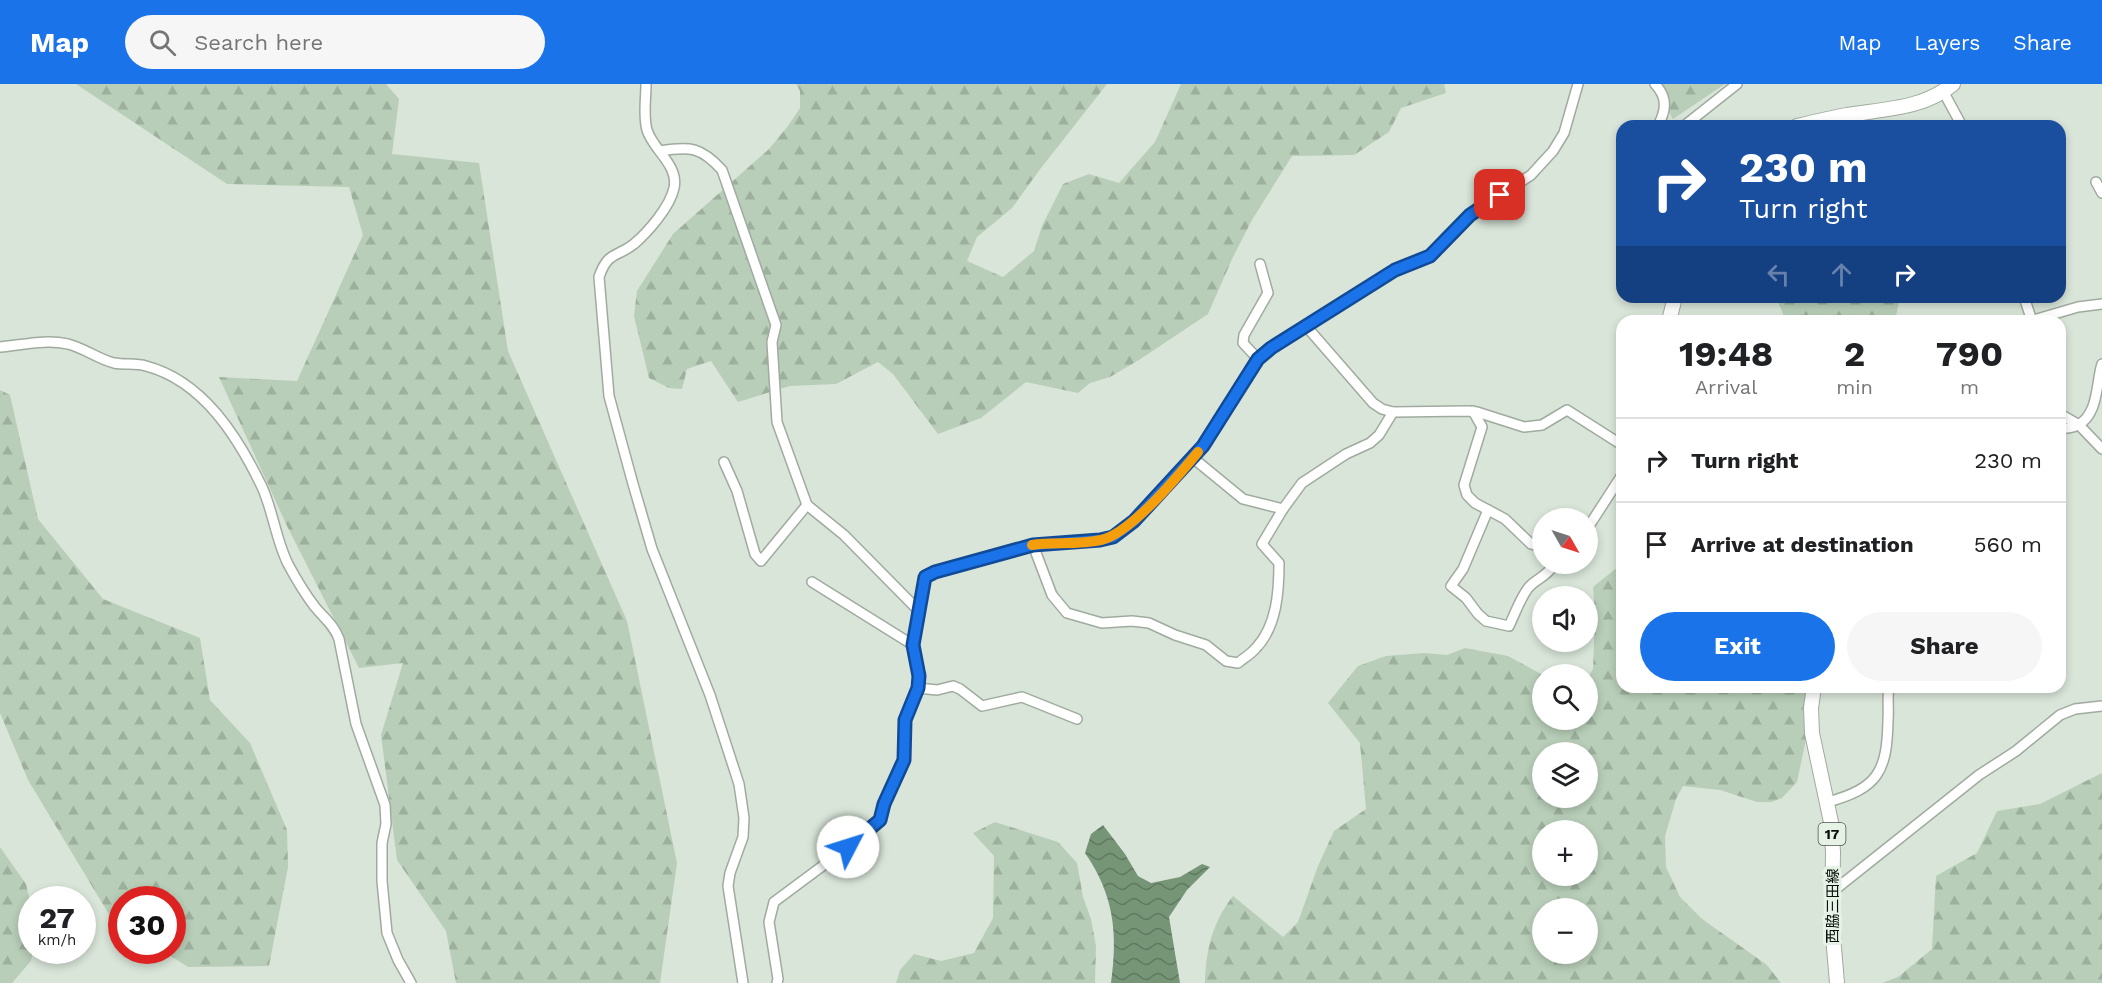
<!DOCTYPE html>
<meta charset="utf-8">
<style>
body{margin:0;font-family:"Work Sans","Noto Sans JP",sans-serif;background:#f6f6f6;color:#202124;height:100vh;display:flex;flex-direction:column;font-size:22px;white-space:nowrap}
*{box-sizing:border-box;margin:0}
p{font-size:20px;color:#757577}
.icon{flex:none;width:33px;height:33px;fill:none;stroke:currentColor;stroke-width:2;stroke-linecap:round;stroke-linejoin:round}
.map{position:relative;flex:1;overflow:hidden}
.sheet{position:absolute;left:1616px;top:231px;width:450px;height:378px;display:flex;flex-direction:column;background:#fff;border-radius:18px;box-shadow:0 3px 9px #0003}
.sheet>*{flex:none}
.top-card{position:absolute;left:1616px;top:36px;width:450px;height:183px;border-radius:18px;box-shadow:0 3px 9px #0003;background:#1a4fa0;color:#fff;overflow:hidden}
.needle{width:39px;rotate:129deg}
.controls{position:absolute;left:1532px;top:424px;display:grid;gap:12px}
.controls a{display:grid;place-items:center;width:66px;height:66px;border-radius:50%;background:#fff;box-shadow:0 3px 9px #0003;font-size:30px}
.speed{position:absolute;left:18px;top:802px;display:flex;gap:12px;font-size:30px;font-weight:700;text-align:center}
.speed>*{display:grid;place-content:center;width:78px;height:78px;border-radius:50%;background:#fff;box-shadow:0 3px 9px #0003;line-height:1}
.speed small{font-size:15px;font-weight:400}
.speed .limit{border:9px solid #d22;background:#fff;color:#111}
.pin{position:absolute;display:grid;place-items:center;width:51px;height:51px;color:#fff;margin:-26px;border-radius:12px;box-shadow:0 3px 9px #0006}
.me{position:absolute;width:66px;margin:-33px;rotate:50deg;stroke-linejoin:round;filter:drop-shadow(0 0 4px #0008)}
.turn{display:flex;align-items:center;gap:21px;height:126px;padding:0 24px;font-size:27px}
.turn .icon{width:78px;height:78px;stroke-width:2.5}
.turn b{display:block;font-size:42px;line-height:51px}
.lanes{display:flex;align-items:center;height:57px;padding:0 24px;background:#0003;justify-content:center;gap:30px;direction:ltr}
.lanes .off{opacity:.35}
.eta{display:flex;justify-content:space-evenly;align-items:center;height:102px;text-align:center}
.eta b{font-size:36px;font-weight:700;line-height:42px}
.primary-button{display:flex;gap:12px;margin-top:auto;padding:12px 24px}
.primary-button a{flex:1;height:69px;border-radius:36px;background:#1a73e8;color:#fff;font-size:24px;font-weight:700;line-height:69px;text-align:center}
.primary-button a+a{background:#f6f6f6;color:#202124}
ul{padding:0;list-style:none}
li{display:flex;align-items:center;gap:18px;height:84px;padding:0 24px;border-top:2px solid #e0e0e0}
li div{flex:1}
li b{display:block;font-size:22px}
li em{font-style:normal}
header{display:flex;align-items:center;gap:36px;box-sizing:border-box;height:84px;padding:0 30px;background:#1a73e8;color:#fff}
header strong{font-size:28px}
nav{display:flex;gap:33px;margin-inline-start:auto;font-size:21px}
.search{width:420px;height:54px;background:#f6f6f6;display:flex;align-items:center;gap:15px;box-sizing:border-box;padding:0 21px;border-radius:33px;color:#757577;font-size:22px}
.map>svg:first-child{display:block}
.forest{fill:url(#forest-firs);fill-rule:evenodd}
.water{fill:url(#water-waves)}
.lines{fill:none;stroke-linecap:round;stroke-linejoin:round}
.minor-casing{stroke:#a0ab9f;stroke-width:12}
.primary-casing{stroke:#a0ab9f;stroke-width:16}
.minor{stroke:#fff;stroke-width:9}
.primary{stroke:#fff;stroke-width:14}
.route-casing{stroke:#114b97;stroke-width:15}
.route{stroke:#1a73e8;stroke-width:10}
.slow{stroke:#f59e0b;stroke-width:10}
.labels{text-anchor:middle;stroke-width:6;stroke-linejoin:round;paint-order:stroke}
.shield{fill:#e6f2e6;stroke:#4d534d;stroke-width:1.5}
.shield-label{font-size:14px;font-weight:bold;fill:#0b0f0b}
.street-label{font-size:15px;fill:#0b0f0b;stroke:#e6f2e6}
</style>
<header>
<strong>Map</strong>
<div class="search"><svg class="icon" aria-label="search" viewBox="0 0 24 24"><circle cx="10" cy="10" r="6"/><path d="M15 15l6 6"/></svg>Search here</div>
<nav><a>Map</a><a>Layers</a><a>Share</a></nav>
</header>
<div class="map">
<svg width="2102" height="899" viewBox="0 0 2102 899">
<defs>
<pattern id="forest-firs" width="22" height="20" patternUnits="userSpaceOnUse" patternTransform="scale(1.5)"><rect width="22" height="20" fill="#b8ceb8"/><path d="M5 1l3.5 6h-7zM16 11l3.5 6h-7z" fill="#9db09d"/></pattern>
<pattern id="water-waves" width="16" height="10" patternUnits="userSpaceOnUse" patternTransform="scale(1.5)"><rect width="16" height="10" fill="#769577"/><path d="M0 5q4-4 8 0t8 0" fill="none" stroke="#5f7860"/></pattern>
</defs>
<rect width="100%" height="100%" fill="#d9e5d9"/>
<g class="forest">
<polygon points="76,0 386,0 399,15 392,70 479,79 508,267 627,537 677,779 660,899 456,899 446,847 397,776 381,651 403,579 359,584 287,442 219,293 297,297 363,151 349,103 227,100"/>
<polygon points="796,0 1107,0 1041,84 1012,124 977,153 967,177 1003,193 1034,167 1042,142 1063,100 1089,90 1119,99 1155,58 1181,0 1444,0 1446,9 1401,24 1389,48 1354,71 1292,72 1252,136 1233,173 1208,230 1139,276 1110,293 1090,299 1078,309 1026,298 981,334 938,350 893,290 878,278 836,300 790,302 738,318 711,277 687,285 682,305 669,304 649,294 634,232 637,207 673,150 768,66 788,42 800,24 800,7"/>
<polygon points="1652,0 1725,0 1673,35"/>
<polygon points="1776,213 1900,213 1895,237 1786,237"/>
<polygon points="0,306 10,311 38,435 103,515 200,554 210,616 250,659 287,746 288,783 269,882 188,883 163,867 172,867 172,816 122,816 121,839 110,832 28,696 0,629"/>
<path d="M1619,482L1622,484V603H1817L1797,698L1782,714L1771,718H1757L1720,706L1683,702L1676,715L1665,752L1666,783L1680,813L1702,835L1767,881L1781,899H1205C1206,866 1212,839 1233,812L1283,853L1298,838L1318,782L1334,747L1366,725L1360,659L1328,619L1358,582L1386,572L1424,569L1447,571L1465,564L1508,572L1543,591L1542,636H1587V595L1593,585L1595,528L1593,503ZM1542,669H1587V714H1542ZM1542,747H1587V792H1542ZM1542,825H1587V870H1542Z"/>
<polygon points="2102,689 2102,899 1882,899 1898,893 1932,865 1936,792 1977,769 1997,727 2040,720"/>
<polygon points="995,738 1058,758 1077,779 1083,813 1091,835 1096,862 1095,899 896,899 900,886 914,870 941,877 974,869 993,834 994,772 973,749"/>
<polygon points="0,763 26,800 31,821 32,867 33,867 31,877 12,899 0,899"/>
</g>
<path class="water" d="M1103,741L1125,770L1138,792L1151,799L1180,793L1202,780L1210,783L1187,806L1169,833L1180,899H1111C1118,849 1114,811 1085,769L1091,750Z"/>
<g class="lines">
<defs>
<g id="minor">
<path d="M646,0C646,15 643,32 647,46C653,66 679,81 674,104C670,123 648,148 634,160C616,174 608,167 599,193L609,312L633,400L652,465L710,611L739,700L744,734L743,753L730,789L728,802L743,899"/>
<path d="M1655,0C1668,14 1666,26 1658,42"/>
<polyline points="1943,7 1962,42"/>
<polyline points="1684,42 1737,0"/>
<path d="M660,67C690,62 701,63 722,86L776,241L772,258L777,338L807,421L844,451L919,527"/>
<polyline points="2096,98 2102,109"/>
<polyline points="2024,213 2032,237"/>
<polyline points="2030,237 2078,223 2102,220"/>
<polyline points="1306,242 1373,319 1382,325 1393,328 1468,327 1477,328 1524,343 1542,341 1567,326 1622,361"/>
<path d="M0,263C23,261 45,255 68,260C84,264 98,275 114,279C125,281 136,279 146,282C203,297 238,353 262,403C273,427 276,456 288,480C296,495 305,510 315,523C324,534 334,541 339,555L356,640L385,721L386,740L382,759V797L387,849L398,876L411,899"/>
<polyline points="1258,275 1243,259 1244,251 1268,209 1260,180"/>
<polyline points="1473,327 1482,343 1464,401 1467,411 1475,419 1505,435 1531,460 1542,463"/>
<polyline points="2060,330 2079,341 2102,365"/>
<path d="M2060,345C2065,344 2074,344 2078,341C2099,330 2096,298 2102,280"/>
<polyline points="1193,374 1243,415 1283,425"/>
<polyline points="724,378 737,407 755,470 761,477 807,421"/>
<path d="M1488,426L1463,485L1451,502L1466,514L1478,530L1486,537L1509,542C1515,530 1520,514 1529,503C1537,494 1548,492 1554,480"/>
<polyline points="1587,445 1622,391"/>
<path d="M1033,461L1052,511L1067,529L1102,539L1132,537L1149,539L1175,551L1206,561L1226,577L1238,579C1244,574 1251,570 1256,564C1277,542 1279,507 1279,479L1262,460L1283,425L1302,399L1346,370L1370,359L1379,351L1393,328"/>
<polyline points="812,498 913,561"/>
<polyline points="918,604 937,606 953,602 960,605 982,622 1022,613 1077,635"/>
<path d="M1828,718C1878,704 1887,688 1888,636C1889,625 1887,614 1889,603"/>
<polyline points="1832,808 1979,691 2016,667 2060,631 2075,625 2102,622"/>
<polyline points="777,899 778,895 769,838 774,818 848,763 880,736 884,720 901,686 904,676 905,636 918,604 919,592 913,561 925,493 935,487 1033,461 1100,456 1113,453 1134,437 1203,362 1258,275 1271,264 1395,186 1430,172 1470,131 1531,91 1553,67 1564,49 1578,0"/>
</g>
<g id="primary">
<path d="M1797,42C1814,38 1831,34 1847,31C1884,25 1923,25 1953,0"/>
<polyline points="1669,237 1675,213"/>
<polyline points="1814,603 1811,624 1812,649 1831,738 1833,768 1832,840 1837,899"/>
</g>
</defs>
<use href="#minor" class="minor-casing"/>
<use href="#primary" class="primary-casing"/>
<use href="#minor" class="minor"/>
<use href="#primary" class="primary"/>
</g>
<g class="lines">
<defs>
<polyline id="route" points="848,763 880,736 884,720 904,676 905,636 918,604 919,592 913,561 925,493 935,488 1033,461 1100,456 1113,453 1134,437 1203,362 1258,275 1271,264 1395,186 1430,172 1470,131 1500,111"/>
</defs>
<use href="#route" class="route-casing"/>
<use href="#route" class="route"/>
<path class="slow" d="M1032,461C1054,458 1078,461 1101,456C1130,450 1178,392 1198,368"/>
</g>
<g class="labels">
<rect class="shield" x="1818.5" y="739" width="27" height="22" rx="4.5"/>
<g class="shield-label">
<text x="1832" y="755">17</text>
</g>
<g class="street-label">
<text transform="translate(1833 822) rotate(-90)" y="5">西脇三田線</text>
</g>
</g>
</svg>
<div class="controls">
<a><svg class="needle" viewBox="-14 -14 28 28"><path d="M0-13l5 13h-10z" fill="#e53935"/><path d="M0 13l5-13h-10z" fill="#757577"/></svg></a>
<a><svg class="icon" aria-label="sound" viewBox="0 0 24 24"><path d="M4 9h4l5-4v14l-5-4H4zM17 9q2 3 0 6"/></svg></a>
<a><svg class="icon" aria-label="search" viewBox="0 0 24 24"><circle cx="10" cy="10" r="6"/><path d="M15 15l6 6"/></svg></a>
<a><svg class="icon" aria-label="layers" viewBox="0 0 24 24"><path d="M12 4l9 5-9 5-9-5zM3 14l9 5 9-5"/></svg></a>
<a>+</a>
<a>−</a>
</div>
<div class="speed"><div>27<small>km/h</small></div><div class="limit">30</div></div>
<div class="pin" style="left:1500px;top:111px;background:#d93025"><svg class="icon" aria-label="arrive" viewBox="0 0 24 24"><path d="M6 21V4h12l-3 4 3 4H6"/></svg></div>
<svg class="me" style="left:848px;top:763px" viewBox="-20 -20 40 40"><circle r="19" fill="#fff"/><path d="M0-13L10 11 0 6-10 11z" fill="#1a73e8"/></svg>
<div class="top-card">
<div class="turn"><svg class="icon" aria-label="right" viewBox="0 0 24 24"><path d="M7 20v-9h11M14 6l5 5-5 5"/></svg><div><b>230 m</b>Turn right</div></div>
<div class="lanes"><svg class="icon off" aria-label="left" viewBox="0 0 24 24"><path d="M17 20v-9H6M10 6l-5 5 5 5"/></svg><svg class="icon off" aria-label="ahead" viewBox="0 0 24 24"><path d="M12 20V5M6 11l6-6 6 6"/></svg><svg class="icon" aria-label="right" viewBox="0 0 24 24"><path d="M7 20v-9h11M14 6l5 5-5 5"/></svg></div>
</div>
<section class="sheet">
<div class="eta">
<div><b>19:48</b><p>Arrival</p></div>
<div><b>2</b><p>min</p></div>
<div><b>790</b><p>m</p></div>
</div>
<ul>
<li><svg class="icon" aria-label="right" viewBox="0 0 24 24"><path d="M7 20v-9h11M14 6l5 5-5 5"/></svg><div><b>Turn right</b></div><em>230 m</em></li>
<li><svg class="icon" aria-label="arrive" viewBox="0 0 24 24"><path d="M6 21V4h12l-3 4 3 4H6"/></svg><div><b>Arrive at destination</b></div><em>560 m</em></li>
</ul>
<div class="primary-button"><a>Exit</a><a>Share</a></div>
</section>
</div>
